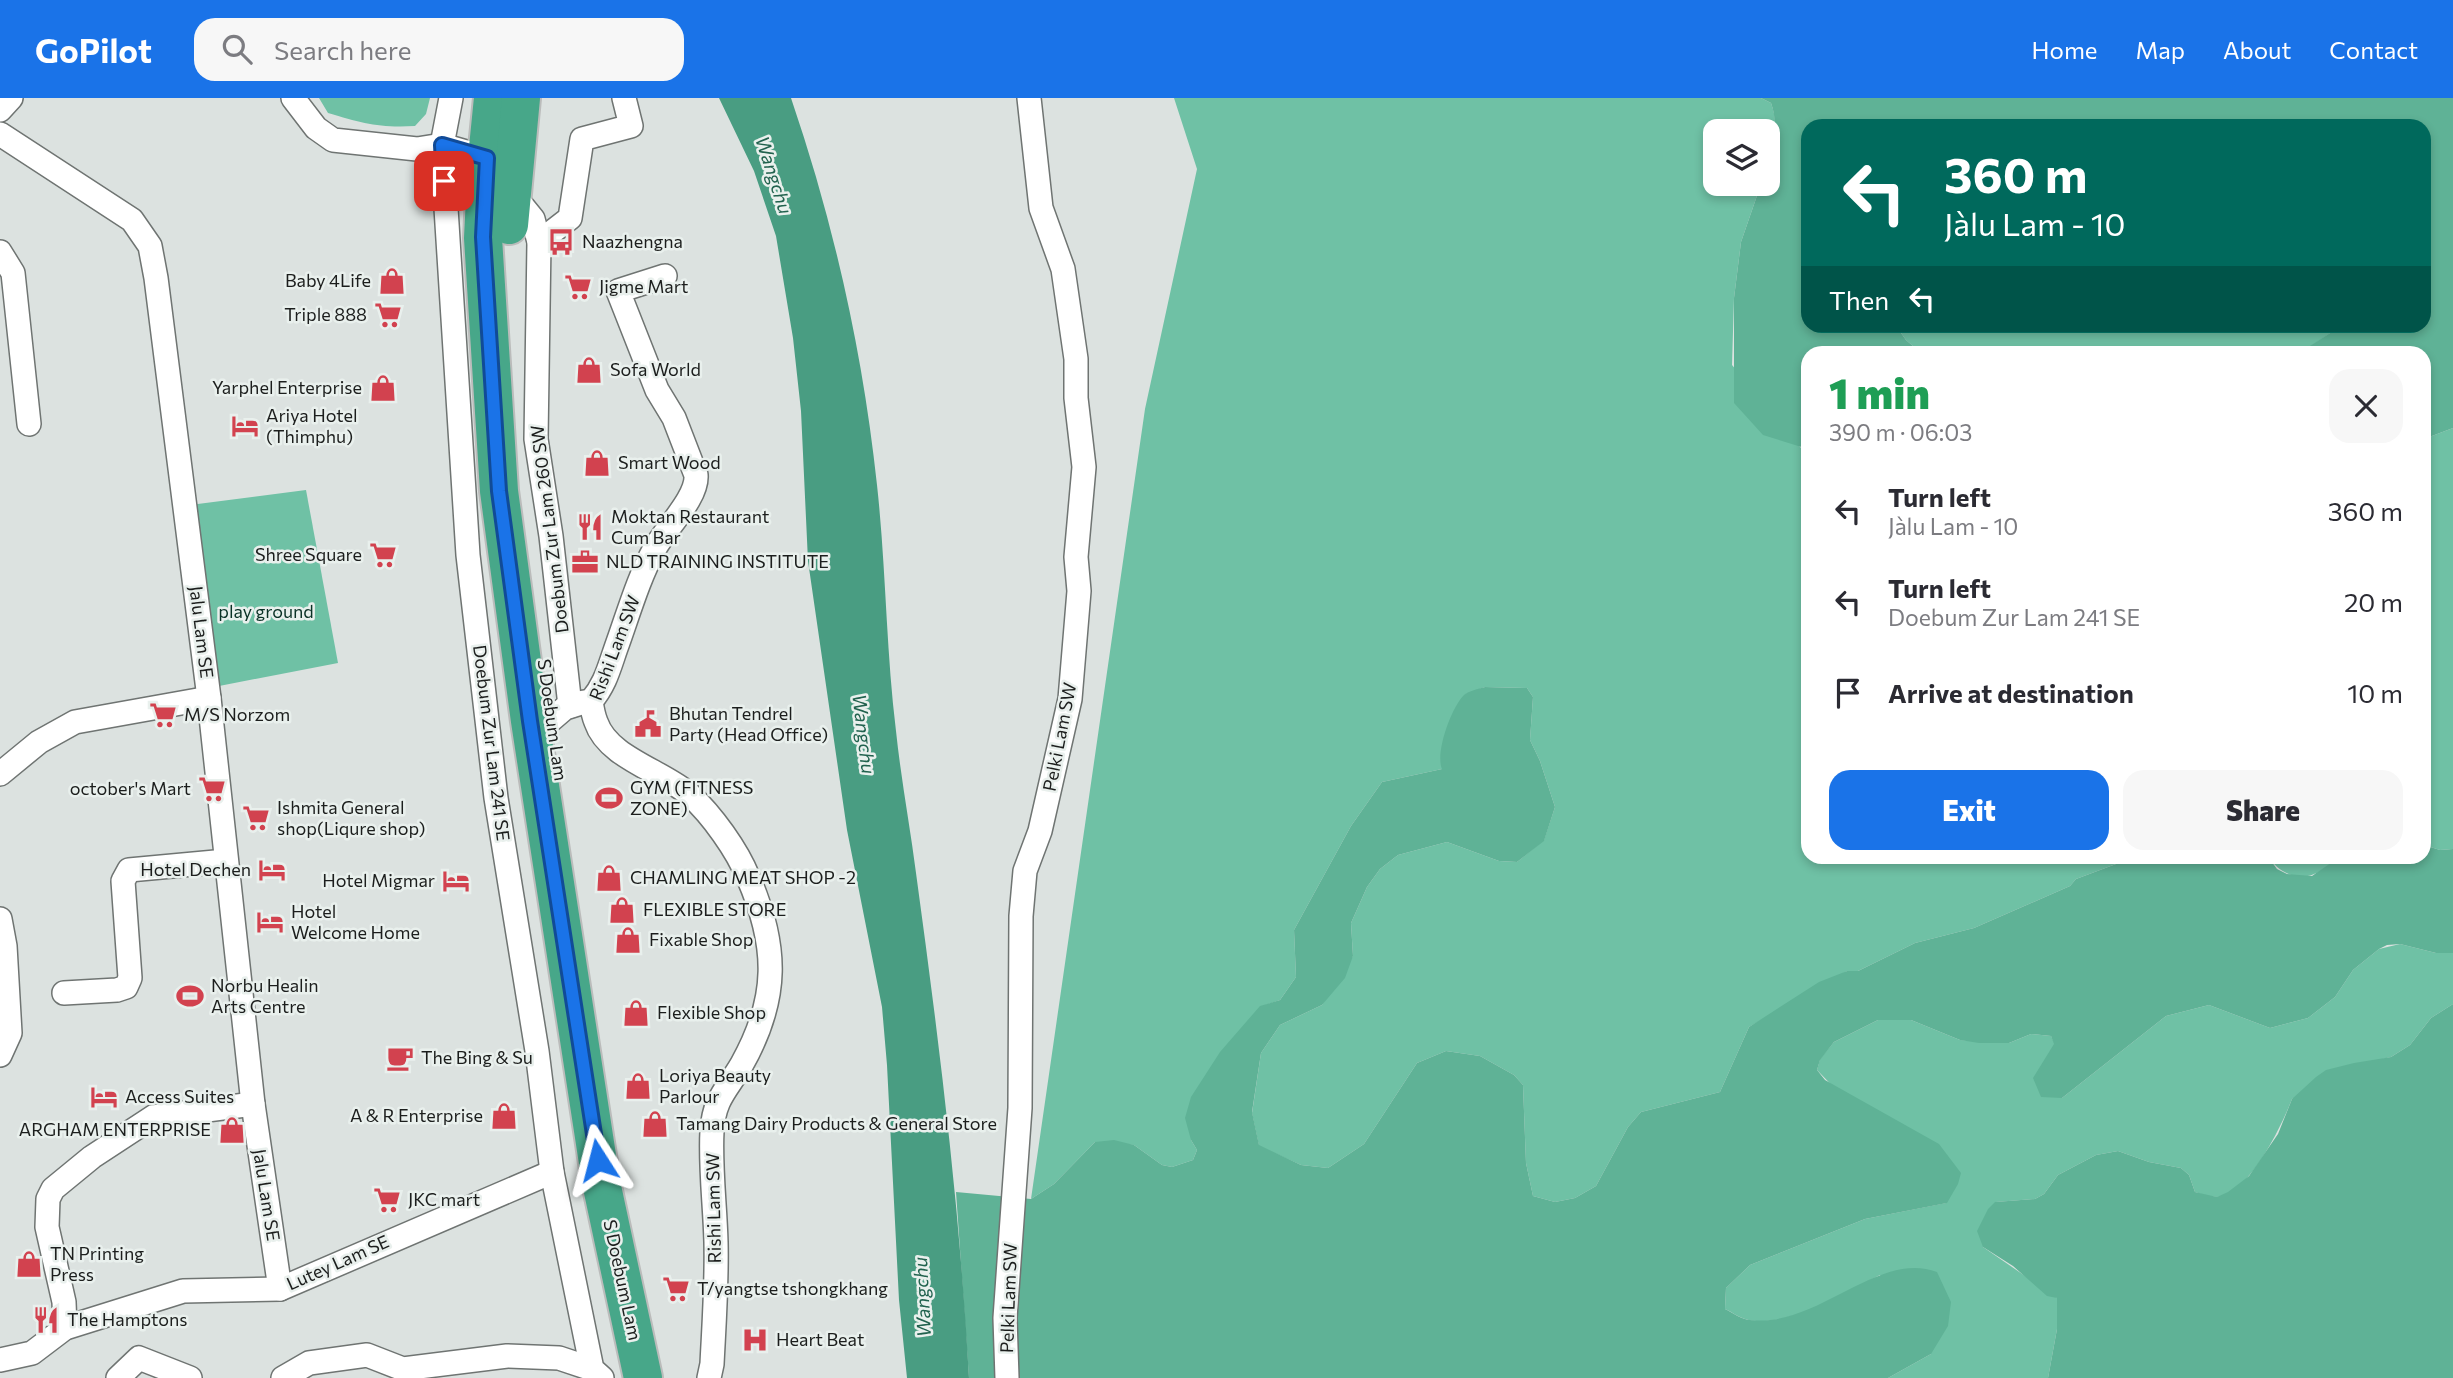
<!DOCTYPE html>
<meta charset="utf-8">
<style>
body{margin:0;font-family:Commissioner,sans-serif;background:#f7f7f7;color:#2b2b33;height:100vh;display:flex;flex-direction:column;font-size:26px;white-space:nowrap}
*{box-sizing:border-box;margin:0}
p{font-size:23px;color:#7c7c81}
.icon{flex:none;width:38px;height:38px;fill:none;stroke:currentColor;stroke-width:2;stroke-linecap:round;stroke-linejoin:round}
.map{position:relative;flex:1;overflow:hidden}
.drawer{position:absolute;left:1801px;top:248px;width:630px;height:518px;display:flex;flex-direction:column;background:#fff;border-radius:21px;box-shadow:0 4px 10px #0003}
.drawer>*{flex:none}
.guide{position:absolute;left:1801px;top:21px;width:630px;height:214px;border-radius:21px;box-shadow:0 4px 10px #0003;background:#00695c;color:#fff;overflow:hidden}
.fabs{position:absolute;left:1703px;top:21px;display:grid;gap:14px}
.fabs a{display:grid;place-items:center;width:77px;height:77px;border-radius:14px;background:#fff;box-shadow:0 4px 10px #0003;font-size:35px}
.pin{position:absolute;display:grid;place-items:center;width:60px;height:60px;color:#fff;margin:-30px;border-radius:14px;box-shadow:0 4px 10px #0006}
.me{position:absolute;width:77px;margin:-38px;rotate:351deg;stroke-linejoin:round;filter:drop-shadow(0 0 5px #0008)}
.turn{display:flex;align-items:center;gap:24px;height:147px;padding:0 28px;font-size:32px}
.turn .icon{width:91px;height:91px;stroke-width:2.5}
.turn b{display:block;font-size:49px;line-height:60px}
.then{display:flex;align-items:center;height:66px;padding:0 28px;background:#0003;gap:14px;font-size:26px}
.round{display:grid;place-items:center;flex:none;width:74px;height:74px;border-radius:21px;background:#f7f7f7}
.head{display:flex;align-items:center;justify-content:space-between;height:119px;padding:0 28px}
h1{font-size:42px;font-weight:800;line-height:52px;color:#1e9e55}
.cta{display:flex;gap:14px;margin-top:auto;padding:14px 28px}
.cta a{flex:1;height:80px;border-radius:21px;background:#1a73e8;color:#fff;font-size:28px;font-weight:800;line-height:80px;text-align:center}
.cta a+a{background:#f7f7f7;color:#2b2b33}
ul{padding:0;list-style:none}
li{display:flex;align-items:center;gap:21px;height:91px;padding:0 28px}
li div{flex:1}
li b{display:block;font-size:26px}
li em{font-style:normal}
header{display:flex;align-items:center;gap:42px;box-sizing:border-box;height:98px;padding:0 35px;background:#1a73e8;color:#fff}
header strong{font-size:33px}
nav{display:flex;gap:38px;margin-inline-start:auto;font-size:24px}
.search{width:490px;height:63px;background:#f7f7f7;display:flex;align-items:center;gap:18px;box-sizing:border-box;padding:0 24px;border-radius:21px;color:#7c7c81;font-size:26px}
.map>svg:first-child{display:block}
.green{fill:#6fc1a5}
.forest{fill:#5fb296}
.water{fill:#499d82}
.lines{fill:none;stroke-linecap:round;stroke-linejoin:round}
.street-casing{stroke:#6f7472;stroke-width:26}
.highway-casing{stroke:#bbbcbb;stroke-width:42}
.street{stroke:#fff;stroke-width:23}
.highway{stroke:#47a789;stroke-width:38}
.route-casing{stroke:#114b97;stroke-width:18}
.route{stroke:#1a73e8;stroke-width:12}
.labels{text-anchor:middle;stroke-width:5;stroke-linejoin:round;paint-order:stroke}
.poi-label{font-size:18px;fill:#1c1e1d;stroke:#e9f0ed;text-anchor:start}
.street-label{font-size:18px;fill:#1c1e1d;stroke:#e9f0ed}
.park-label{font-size:18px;fill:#0a3226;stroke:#e9f0ed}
.water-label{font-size:19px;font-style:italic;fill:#21624e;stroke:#e9f0ed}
</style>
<header>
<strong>GoPilot</strong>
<div class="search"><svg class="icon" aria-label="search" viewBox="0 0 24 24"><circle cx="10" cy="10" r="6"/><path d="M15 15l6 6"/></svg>Search here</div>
<nav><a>Home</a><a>Map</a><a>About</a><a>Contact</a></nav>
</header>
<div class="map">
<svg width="2453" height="1280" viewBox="0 0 2453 1280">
<rect width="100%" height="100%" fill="#dce2e0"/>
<g class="green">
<path d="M319,0H430L426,16L415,28C378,30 362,25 328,15Z"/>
<path d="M1174,0H1761L1771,5C1779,26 1774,45 1768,66V33H1715V86H1761L1741,144L1734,200L1732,267L1801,350L1808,351V760H2132L2076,781L2070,788L1974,830L1915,845L1858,873H1847L1749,929L1720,994L1641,1014L1628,1029L1596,1088L1575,1100L1555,1104L1533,1098L1526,1065L1523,987L1514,977L1480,958L1446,953L1417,965L1364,1046L1328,1070L1301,1067L1259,1048L1252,1015L1261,955L1280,927L1322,907L1353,858L1351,825L1367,789L1380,771L1398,757L1447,744L1499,763L1517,764L1544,742L1555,709L1540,663L1530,642L1533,599L1527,590L1485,589L1466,596L1442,671L1382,684L1351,728L1294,832L1296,879L1280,902L1260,909L1191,1042L1197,1052L1193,1062L1172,1069L1162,1067L1134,1047L1095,1044L1054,1086L1031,1101L1145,311L1197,71Z"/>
<polygon points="1896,228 2341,228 2299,256 1921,255 1906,242"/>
<polygon points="2453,330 2453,751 2440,752 2424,747 2424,341"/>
<polygon points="306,392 338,565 214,589 190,407"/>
<path d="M2269,760H2338C2331,765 2323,773 2314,776C2297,784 2278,773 2269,760Z"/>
<path d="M2400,846L2436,855H2453V906L2431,920L2410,947L2391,959L2374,963L2292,1001C2282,1027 2249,1097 2217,1099C2210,1099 2201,1096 2195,1094L2189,1077L2181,1070L2149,1064L2118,1053L2096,1057L2058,1077L2044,1096L2035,1101L1996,1104L1983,1149L2057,1200V1231L2048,1280H1888L1931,1256L1880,1177C1847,1194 1783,1233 1745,1221C1738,1219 1732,1214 1725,1211L1726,1190L1750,1167L1865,1121L1946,1105L1817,972L1820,961L1834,944L1878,922H1911L1960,942L2009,945L2031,936L2051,938L2055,946L2062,1000L2166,918L2209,907L2270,930L2308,920L2335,899L2353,872L2379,851Z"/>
</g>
<g class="forest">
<path d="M1761,0H2453V330L2424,341V256L2299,255L2341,228H2424V28H1808V228H1896L1906,242L1921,255L1808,256V351L1763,337L1734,305V200L1741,144L1761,86H1768C1768,58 1781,32 1771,5Z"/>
<path d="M1485,589L1527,590L1533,599L1530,642L1540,663L1555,709L1544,743L1517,764L1499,763L1447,744L1398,757L1380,771L1367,789L1351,825L1353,858L1345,880L1322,907L1280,927L1261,955L1252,1014L1259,1047L1301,1067L1328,1070L1364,1046L1417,965L1446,953L1480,958L1514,977L1523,987L1526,1065L1533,1098L1555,1104L1575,1100L1596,1088L1628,1029L1641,1014L1720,994L1749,929L1819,884L1847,873H1858L1915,845L1974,830L2070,788L2076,781L2132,760H2269L2277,771L2287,776L2312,778L2338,760H2424V747L2440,752L2453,751V855H2436L2400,846L2387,847L2379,851L2353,872L2335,899L2308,920L2270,930L2209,907L2166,918L2062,1000L2041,999L2033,980L2054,946L2051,938L2031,936L2009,945H1979L1960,942L1911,922H1878L1834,944L1820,962L1817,972L1825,982L1939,1046L1961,1075L1958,1086L1947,1105L1865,1121L1750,1167L1726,1190L1725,1211C1733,1215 1741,1221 1750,1222C1818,1230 1877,1152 1937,1174L1951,1204L1948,1228L1931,1256L1888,1280H969L956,1094L1031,1101L1054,1086L1095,1044L1114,1042L1134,1047L1162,1067L1172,1069L1193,1062L1197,1052L1191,1042L1185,1020L1191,999L1220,954L1260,908L1280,902L1296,879L1294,832L1351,728L1382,684L1442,671C1435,655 1451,610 1464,597C1469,593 1478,591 1485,589Z"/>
<polygon points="2453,906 2453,1280 2048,1280 2057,1231 2057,1200 2047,1198 2013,1168 1983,1149 1977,1133 1988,1111 1995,1104 2035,1101 2044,1096 2058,1077 2096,1057 2118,1053 2149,1064 2181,1070 2189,1077 2195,1094 2217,1099 2228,1094 2249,1078 2278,1036 2292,1001 2316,979 2326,972 2354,965 2391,959 2410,947 2431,920"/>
</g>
<path class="water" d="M719,0H791C834,126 863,255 877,387C886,469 886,551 896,633C901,681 910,728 916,775C939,943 960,1111 969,1280H907L899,1202L887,967L882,909L847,732L808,463L801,313L793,240L776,138L754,73Z"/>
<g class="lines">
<defs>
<g id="street">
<polyline points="293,0 316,30 333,42 417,51 442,47 487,60"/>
<polyline points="451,0 442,47 468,457 496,700 537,953 552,1074 592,1271 602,1280"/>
<polyline points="0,12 11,0"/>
<polyline points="0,36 132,122 150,148 156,180 209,600 253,1006 280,1191"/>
<polyline points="511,94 533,121 539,144 536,341 551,438 570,608"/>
<polyline points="539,144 570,120 582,41 631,28 624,0"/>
<polyline points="0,154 13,175 29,326"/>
<path d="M591,603C592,610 593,617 596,624C608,660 663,673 690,697C712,717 737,752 748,779C778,848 779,900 742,966C727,992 714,1000 712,1033C710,1069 715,1107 716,1144C717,1185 714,1226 712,1266L709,1280"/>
<path d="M591,603C605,587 609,570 616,550C628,517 638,481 655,450C666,430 698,399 696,377L674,320L657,292L618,193L665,178"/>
<polyline points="551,622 565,610 584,604"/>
<polyline points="0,676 39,644 75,624 209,600"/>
<polyline points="0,821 5,848 10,935 0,957"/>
<polyline points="64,895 117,892 126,889 130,880 123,783 129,772 226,763"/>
<polyline points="65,1230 64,1204 47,1129 48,1101 53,1091 92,1059 153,1019 253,1006"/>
<polyline points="0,1262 32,1255 65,1230 183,1193 280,1191 552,1074"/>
<polyline points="118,1280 139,1260 190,1280"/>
<polyline points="283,1280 309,1265 367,1257 403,1271 507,1258 559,1260 592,1271"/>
<polyline points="1007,1280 1005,1220 1020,1010 1021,818 1025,773 1040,733 1070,601 1079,493 1076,459 1084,369 1076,300 1076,261 1063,171 1041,110 1029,0"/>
</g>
<g id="highway">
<polyline points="493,0 487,60 483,140 499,393 530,623 601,1084 643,1280"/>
<polyline points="509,127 521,0"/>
</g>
</defs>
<use href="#street" class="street-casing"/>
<use href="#highway" class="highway-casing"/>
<use href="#street" class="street"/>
<use href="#highway" class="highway"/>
</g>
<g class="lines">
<defs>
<polyline id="route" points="444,83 442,47 487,60 483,139 499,393 530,623 598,1062"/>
</defs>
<use href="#route" class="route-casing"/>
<use href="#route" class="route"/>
</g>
<defs>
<symbol id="bus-bare" viewBox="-9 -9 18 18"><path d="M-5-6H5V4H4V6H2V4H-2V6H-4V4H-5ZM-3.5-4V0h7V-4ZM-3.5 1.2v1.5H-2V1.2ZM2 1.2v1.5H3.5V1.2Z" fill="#d2424f" stroke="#e9f0ed" stroke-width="2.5" paint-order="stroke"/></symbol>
<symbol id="shop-bare" viewBox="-9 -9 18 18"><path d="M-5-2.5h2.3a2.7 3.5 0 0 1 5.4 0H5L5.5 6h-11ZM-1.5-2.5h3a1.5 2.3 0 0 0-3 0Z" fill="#d2424f" stroke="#e9f0ed" stroke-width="2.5" paint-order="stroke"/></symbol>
<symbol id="supermarket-bare" viewBox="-9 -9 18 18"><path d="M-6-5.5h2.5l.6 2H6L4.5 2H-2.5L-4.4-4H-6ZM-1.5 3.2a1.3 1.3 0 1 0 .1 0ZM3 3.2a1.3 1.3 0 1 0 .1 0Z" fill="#d2424f" stroke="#e9f0ed" stroke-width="2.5" paint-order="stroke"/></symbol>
<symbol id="hotel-bare" viewBox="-9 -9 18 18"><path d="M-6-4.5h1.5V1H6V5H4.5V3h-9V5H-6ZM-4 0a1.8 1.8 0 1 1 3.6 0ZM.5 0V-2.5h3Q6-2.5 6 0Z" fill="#d2424f" stroke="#e9f0ed" stroke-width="2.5" paint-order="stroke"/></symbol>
<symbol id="restaurant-bare" viewBox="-9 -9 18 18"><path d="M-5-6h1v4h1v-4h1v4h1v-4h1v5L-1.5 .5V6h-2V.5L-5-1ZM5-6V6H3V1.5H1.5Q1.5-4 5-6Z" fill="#d2424f" stroke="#e9f0ed" stroke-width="2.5" paint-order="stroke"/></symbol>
<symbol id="office-bare" viewBox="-9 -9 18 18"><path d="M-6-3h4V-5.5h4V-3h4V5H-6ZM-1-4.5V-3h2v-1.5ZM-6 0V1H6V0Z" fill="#d2424f" stroke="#e9f0ed" stroke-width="2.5" paint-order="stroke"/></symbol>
<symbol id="civic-bare" viewBox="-9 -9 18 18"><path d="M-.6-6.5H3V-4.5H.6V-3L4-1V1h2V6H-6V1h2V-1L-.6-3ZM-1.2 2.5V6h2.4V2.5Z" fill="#d2424f" stroke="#e9f0ed" stroke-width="2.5" paint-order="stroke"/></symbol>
<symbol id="stadium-bare" viewBox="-9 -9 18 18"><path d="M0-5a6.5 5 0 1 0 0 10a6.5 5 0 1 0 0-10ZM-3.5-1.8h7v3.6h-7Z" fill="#d2424f" stroke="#e9f0ed" stroke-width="2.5" paint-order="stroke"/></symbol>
<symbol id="cafe-bare" viewBox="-9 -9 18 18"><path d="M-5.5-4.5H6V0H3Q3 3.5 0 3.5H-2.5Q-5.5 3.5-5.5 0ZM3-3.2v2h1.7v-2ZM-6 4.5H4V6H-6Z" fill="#d2424f" stroke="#e9f0ed" stroke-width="2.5" paint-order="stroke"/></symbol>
<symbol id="hospital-bare" viewBox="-9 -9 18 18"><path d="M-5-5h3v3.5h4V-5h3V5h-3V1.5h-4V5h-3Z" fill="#d2424f" stroke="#e9f0ed" stroke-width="2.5" paint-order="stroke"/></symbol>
</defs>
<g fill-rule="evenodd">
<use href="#bus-bare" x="542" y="125" width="38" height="38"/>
<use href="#shop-bare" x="373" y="164" width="38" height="38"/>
<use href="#supermarket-bare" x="559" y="170" width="38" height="38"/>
<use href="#supermarket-bare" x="369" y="198" width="38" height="38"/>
<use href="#shop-bare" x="570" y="253" width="38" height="38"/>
<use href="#shop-bare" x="364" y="271" width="38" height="38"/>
<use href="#hotel-bare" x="226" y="309" width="38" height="38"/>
<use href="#shop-bare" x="578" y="346" width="38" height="38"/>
<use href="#restaurant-bare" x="571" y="410" width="38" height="38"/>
<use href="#supermarket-bare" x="364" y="438" width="38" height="38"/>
<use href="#office-bare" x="566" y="445" width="38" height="38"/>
<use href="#supermarket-bare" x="144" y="598" width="38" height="38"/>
<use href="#civic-bare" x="629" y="607" width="38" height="38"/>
<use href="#supermarket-bare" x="193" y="672" width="38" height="38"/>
<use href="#stadium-bare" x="590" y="681" width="38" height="38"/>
<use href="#supermarket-bare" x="237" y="701" width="38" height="38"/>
<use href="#hotel-bare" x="253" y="753" width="38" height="38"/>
<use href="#shop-bare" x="590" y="761" width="38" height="38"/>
<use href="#hotel-bare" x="437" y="764" width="38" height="38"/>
<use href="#shop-bare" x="603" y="793" width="38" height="38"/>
<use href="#hotel-bare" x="251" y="805" width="38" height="38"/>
<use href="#shop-bare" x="609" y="823" width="38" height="38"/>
<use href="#stadium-bare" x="171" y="879" width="38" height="38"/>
<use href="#shop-bare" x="617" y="896" width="38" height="38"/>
<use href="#cafe-bare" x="381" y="941" width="38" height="38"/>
<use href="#shop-bare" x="619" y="969" width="38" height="38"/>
<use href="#hotel-bare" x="85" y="980" width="38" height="38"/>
<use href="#shop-bare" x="485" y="999" width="38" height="38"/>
<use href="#shop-bare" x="636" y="1007" width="38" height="38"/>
<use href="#shop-bare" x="213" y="1013" width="38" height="38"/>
<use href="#supermarket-bare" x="368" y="1083" width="38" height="38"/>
<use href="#shop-bare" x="10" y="1147" width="38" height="38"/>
<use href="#supermarket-bare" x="657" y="1172" width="38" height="38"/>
<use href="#restaurant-bare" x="27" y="1203" width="38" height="38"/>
<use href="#hospital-bare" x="736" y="1223" width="38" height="38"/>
</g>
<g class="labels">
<g class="poi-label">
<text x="582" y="150">Naazhengna</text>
<text x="371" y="189" text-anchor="end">Baby 4Life</text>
<text x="599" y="195">Jigme Mart</text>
<text x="367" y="223" text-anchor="end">Triple 888</text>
<text x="610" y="278">Sofa World</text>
<text x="362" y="296" text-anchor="end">Yarphel Enterprise</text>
<text x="266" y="324">Ariya Hotel<tspan x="266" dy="21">(Thimphu)</tspan></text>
<text x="618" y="371">Smart Wood</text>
<text x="611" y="425">Moktan Restaurant<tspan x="611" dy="21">Cum Bar</tspan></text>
<text x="362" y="463" text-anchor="end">Shree Square</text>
<text x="606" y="470">NLD TRAINING INSTITUTE</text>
<text x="669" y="622">Bhutan Tendrel<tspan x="669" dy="21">Party (Head Office)</tspan></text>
<text x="184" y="623">M/S Norzom</text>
<text x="630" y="696">GYM (FITNESS<tspan x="630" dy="21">ZONE)</tspan></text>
<text x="191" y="697" text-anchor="end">october's Mart</text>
<text x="277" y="716">Ishmita General<tspan x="277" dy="21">shop(Liqure shop)</tspan></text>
<text x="251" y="778" text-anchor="end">Hotel Dechen</text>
<text x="630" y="786">CHAMLING MEAT SHOP -2</text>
<text x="435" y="789" text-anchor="end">Hotel Migmar</text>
<text x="643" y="818">FLEXIBLE STORE</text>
<text x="291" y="820">Hotel<tspan x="291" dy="21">Welcome Home</tspan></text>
<text x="649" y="848">Fixable Shop</text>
<text x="211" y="894">Norbu Healin<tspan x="211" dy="21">Arts Centre</tspan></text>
<text x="657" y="921">Flexible Shop</text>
<text x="421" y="966">The Bing &amp; Su</text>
<text x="659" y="984">Loriya Beauty<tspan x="659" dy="21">Parlour</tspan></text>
<text x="125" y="1005">Access Suites</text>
<text x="483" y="1024" text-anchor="end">A &amp; R Enterprise</text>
<text x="676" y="1032">Tamang Dairy Products &amp; General Store</text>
<text x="211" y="1038" text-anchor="end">ARGHAM ENTERPRISE</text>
<text x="408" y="1108">JKC mart</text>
<text x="50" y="1162">TN Printing<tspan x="50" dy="21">Press</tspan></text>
<text x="697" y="1197">T/yangtse tshongkhang</text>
<text x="67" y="1228">The Hamptons</text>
<text x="776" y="1248">Heart Beat</text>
</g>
<g class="street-label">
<text transform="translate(550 431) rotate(-97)" y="6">Doebum Zur Lam 260 SW</text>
<text transform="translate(201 534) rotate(83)" y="6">Jalu Lam SE</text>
<text transform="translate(615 550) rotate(-69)" y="6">Rishi Lam SW</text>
<text transform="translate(552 622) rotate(82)" y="6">S Doebum Lam</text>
<text transform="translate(1060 639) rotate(-79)" y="6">Pelki Lam SW</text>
<text transform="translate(491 645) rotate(83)" y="6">Doebum Zur Lam 241 SE</text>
<text transform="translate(266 1097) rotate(81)" y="6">Jalu Lam SE</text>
<text transform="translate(714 1110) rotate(-91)" y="6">Rishi Lam SW</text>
<text transform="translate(338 1165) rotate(-24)" y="6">Lutey Lam SE</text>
<text transform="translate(622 1182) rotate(78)" y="6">S Doebum Lam</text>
<text transform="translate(1009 1200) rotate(-88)" y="6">Pelki Lam SW</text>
</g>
<g class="park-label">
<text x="266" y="520">play ground</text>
</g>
<g class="water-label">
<text transform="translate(774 77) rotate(72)" y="7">Wangchu</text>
<text transform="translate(864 636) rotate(83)" y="7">Wangchu</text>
<text transform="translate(922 1199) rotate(-93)" y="7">Wangchu</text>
</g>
</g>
</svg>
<div class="fabs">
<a><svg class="icon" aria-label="layers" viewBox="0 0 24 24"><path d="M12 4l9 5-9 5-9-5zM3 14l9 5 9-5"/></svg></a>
</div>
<div class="pin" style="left:444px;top:83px;background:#d93025"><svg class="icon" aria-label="arrive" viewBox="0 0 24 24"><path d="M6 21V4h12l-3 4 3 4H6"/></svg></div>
<svg class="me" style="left:598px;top:1062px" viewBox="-20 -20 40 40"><path d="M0-17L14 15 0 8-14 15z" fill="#1a73e8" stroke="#fff" stroke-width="4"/></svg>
<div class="guide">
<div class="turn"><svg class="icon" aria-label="left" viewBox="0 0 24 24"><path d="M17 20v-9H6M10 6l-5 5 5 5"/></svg><div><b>360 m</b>Jàlu Lam - 10</div></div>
<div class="then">Then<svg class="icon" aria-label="left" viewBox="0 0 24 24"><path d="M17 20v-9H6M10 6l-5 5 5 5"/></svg></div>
</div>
<section class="drawer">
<div class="head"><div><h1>1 min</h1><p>390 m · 06:03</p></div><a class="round"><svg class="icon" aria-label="close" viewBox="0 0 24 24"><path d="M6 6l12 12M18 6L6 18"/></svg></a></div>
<ul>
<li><svg class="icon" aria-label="left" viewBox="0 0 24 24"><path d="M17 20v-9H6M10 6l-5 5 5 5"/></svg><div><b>Turn left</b><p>Jàlu Lam - 10</p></div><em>360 m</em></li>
<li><svg class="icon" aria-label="left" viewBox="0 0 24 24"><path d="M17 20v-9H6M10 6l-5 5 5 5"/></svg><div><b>Turn left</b><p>Doebum Zur Lam 241 SE</p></div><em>20 m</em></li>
<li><svg class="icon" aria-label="arrive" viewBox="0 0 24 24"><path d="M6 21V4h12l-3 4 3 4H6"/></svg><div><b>Arrive at destination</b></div><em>10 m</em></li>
</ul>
<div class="cta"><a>Exit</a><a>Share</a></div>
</section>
</div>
